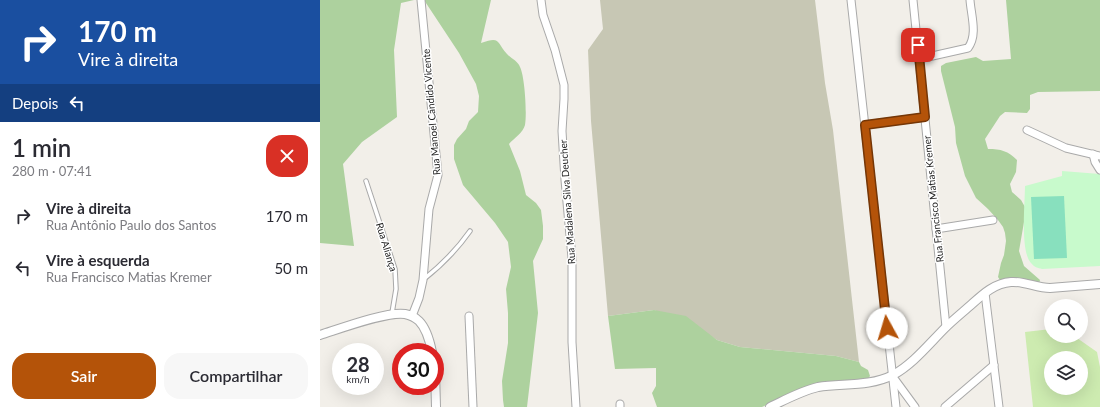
<!DOCTYPE html>
<html lang="pt">
<meta charset="utf-8">
<style>
body{margin:0;font-family:Lato,sans-serif;background:#f7f7f7;color:#2b2b33;height:100vh;display:flex;flex-direction:column;font-size:15px;white-space:nowrap}
*{box-sizing:border-box;margin:0}
p{font-size:13px;color:#7c7c81}
.icon{flex:none;width:22px;height:22px;fill:none;stroke:currentColor;stroke-width:2;stroke-linecap:round;stroke-linejoin:round}
.map{position:relative;flex:1;overflow:hidden}
.drawer{display:flex;flex-direction:column;background:#fff;width:320px}
.drawer>*{flex:none}
.hud{background:#1a4fa0;color:#fff;overflow:hidden}
.controls{position:absolute;left:724px;top:299px;display:grid;gap:8px}
.controls a{display:grid;place-items:center;width:44px;height:44px;border-radius:50%;background:#fff;box-shadow:0 4px 16px #0002;font-size:20px}
.speed{position:absolute;left:12px;top:343px;display:flex;gap:8px;font-size:20px;font-weight:700;text-align:center}
.speed>*{display:grid;place-content:center;width:52px;height:52px;border-radius:50%;background:#fff;box-shadow:0 4px 16px #0002;line-height:1}
.speed small{font-size:10px;font-weight:400}
.speed .limit{border:6px solid #d22;background:#fff;color:#111}
.pin{position:absolute;display:grid;place-items:center;width:34px;height:34px;color:#fff;margin:-17px;border-radius:8px;box-shadow:0 2px 6px #0006}
.me{position:absolute;width:44px;margin:-22px;rotate:354deg;stroke-linejoin:round;filter:drop-shadow(0 0 3px #0008)}
.turn{display:flex;align-items:center;gap:14px;height:84px;padding:0 12px;font-size:18px}
.turn .icon{width:52px;height:52px;stroke-width:2.5}
.turn b{display:block;font-size:28px;line-height:34px}
.then{display:flex;align-items:center;height:38px;padding:0 12px;background:#0003;gap:8px;font-size:15px}
.round{display:grid;place-items:center;flex:none;width:42px;height:42px;border-radius:16px;background:#f7f7f7}
.summary{display:flex;align-items:center;justify-content:space-between;height:68px;padding:0 12px}
h1{font-size:24px;font-weight:600;line-height:30px}
.cta{display:flex;gap:8px;margin-top:auto;padding:8px 12px}
.cta a{flex:1;height:46px;border-radius:16px;background:#b45309;color:#fff;font-size:16px;font-weight:600;line-height:46px;text-align:center}
.cta a+a{background:#f7f7f7;color:#2b2b33}
ul{padding:0;list-style:none}
li{display:flex;align-items:center;gap:12px;height:52px;padding:0 12px}
li div{flex:1}
li b{display:block;font-size:15px}
li em{font-style:normal}
main{display:flex;flex:1;min-height:0}
.map>svg:first-child{display:block}
.construction{fill:#c7c7b4}
.grass{fill:#cdebb0;fill-rule:evenodd}
.forest{fill:#add19e}
.park{fill:#c8facc}
.pitch{fill:#88e0be}
.lines{fill:none;stroke-linecap:round;stroke-linejoin:round}
.service-casing{stroke:#a9a9a9;stroke-width:5.5}
.minor-casing{stroke:#a9a9a9;stroke-width:9}
.tertiary-casing{stroke:#a9a9a9;stroke-width:10}
.service{stroke:#fff;stroke-width:3.5}
.minor{stroke:#fff;stroke-width:7}
.tertiary{stroke:#fff;stroke-width:8}
.route-casing{stroke:#753606;stroke-width:10}
.route{stroke:#b45309;stroke-width:7}
.labels{text-anchor:middle;stroke-width:3;stroke-linejoin:round;paint-order:stroke}
.street-label{font-size:10px;fill:#222;stroke:#fff}
</style>
<main>
<section class="drawer">
<div class="hud">
<div class="turn"><svg class="icon" aria-label="right" viewBox="0 0 24 24"><path d="M7 20v-9h11M14 6l5 5-5 5"/></svg><div><b>170 m</b>Vire à direita</div></div>
<div class="then">Depois<svg class="icon" aria-label="left" viewBox="0 0 24 24"><path d="M17 20v-9H6M10 6l-5 5 5 5"/></svg></div>
</div>
<div class="summary"><div><h1>1 min</h1><p>280 m · 07:41</p></div><a class="round" style="background:#d93025;color:#fff"><svg class="icon" aria-label="close" viewBox="0 0 24 24"><path d="M6 6l12 12M18 6L6 18"/></svg></a></div>
<ul>
<li><svg class="icon" aria-label="right" viewBox="0 0 24 24"><path d="M7 20v-9h11M14 6l5 5-5 5"/></svg><div><b>Vire à direita</b><p>Rua Antônio Paulo dos Santos</p></div><em>170 m</em></li>
<li><svg class="icon" aria-label="left" viewBox="0 0 24 24"><path d="M17 20v-9H6M10 6l-5 5 5 5"/></svg><div><b>Vire à esquerda</b><p>Rua Francisco Matias Kremer</p></div><em>50 m</em></li>
</ul>
<div class="cta"><a>Sair</a><a>Compartilhar</a></div>
</section>
<div class="map">
<svg width="780" height="407" viewBox="0 0 780 407">
<rect width="100%" height="100%" fill="#f2efe9"/>
<polygon class="construction" points="280,0 495,0 505,83 513,130 539,362 516,356 420,347 397,340 383,331 334,310 288,316 271,121 268,50 283,29"/>
<path class="grass" d="M731,329V336L757,338L777,352L780,367V407H713L705,332ZM731,358H761V388H731Z"/>
<g class="forest">
<polygon points="0,0 94,0 81,3 74,50 77,117 42,142 23,164 34,246 0,243"/>
<path d="M104,0H171L161,43C181,36 176,42 187,54C192,59 198,61 200,67C205,77 207,115 205,125C203,133 194,138 189,144L200,171L206,195L216,203L221,210L223,226V239L213,261L218,313L207,407H184L183,400L182,381L188,343V313L186,289L191,267L188,242L175,223L143,185L134,159V145L137,139L146,129L149,121L158,112L159,96L156,84L139,53Z"/>
<path d="M686,0H780V91L718,92L710,95V109L707,113L685,112L680,116L665,139L668,149C681,149 688,151 697,160L696,172L690,184L692,192L701,200L705,207L704,222L699,251L704,266L720,280L719,284L698,279L680,280L678,277L681,263L684,255L686,241L685,233L683,227L678,220L668,209L656,198L645,176L636,143L635,127L621,71V66L626,63L656,57L663,61L691,59Z"/>
<polygon points="334,310 366,316 397,340 420,347 516,356 539,362 541,366 548,370 550,376 548,379 486,387 442,407 337,407 332,393 336,386 336,368 295,369 288,316"/>
</g>
<path class="park" d="M742,171L780,174V266L722,269C718,268 714,267 711,263C700,251 705,203 705,186L742,176Z"/>
<polygon class="pitch" points="744,196 747,258 714,259 711,197"/>
<g class="lines">
<defs>
<g id="service">
<polyline points="46,181 75,269 76,289 72,313"/>
<path d="M104,279C123,264 136,251 150,231"/>
</g>
<g id="minor">
<polyline points="221,0 223,15 235,50 244,85 244,99 242,131 245,180 252,258 252,342 256,407"/>
<polyline points="531,0 576,407"/>
<polyline points="593,0 626,327"/>
<path d="M599,59L648,48C658,35 651,15 650,0"/>
<polyline points="545,125 605,117"/>
<polyline points="707,130 746,148 780,156"/>
<polyline points="773,154 775,162 780,170"/>
<polyline points="616,229 673,220"/>
<polyline points="665,293 679,407"/>
<polyline points="92,316 99,298 103,280 109,209 118,175 101,0"/>
<polyline points="149,316 153,407"/>
<polyline points="573,377 595,407"/>
<polyline points="300,404 300,407"/>
<polyline points="625,407 674,365"/>
</g>
<g id="tertiary">
<path d="M0,335C19,329 67,311 85,314C90,315 95,317 99,321C106,328 110,342 112,352"/>
<polyline points="115,371 116,407"/>
<path d="M450,407C465,400 481,391 498,387C523,383 549,387 573,375C593,364 608,345 625,328C633,320 643,312 652,304C663,294 675,283 691,282C704,281 717,288 730,288L780,284"/>
</g>
</defs>
<use href="#service" class="service-casing"/>
<use href="#minor" class="minor-casing"/>
<use href="#tertiary" class="tertiary-casing"/>
<use href="#service" class="service"/>
<use href="#minor" class="minor"/>
<use href="#tertiary" class="tertiary"/>
</g>
<g class="lines">
<defs>
<polyline id="route" points="567,328 545,125 605,117 598,45"/>
</defs>
<use href="#route" class="route-casing"/>
<use href="#route" class="route"/>
</g>
<g class="labels">
<g class="street-label">
<text transform="translate(111 112) rotate(-95)" y="4">Rua Manoel Cândido Vicente</text>
<text transform="translate(613 199) rotate(-96)" y="4">Rua Francisco Matias Kremer</text>
<text transform="translate(247 202) rotate(-94)" y="4">Rua Madalena Silva Deucher</text>
<text transform="translate(67 247) rotate(73)" y="4">Rua Aliança</text>
</g>
</g>
</svg>
<div class="controls">
<a><svg class="icon" aria-label="search" viewBox="0 0 24 24"><circle cx="10" cy="10" r="6"/><path d="M15 15l6 6"/></svg></a>
<a><svg class="icon" aria-label="layers" viewBox="0 0 24 24"><path d="M12 4l9 5-9 5-9-5zM3 14l9 5 9-5"/></svg></a>
</div>
<div class="speed"><div>28<small>km/h</small></div><div class="limit">30</div></div>
<div class="pin" style="left:598px;top:45px;background:#d93025"><svg class="icon" aria-label="arrive" viewBox="0 0 24 24"><path d="M6 21V4h12l-3 4 3 4H6"/></svg></div>
<svg class="me" style="left:567px;top:328px" viewBox="-20 -20 40 40"><circle r="19" fill="#fff"/><path d="M0-13L10 11 0 6-10 11z" fill="#b45309"/></svg>
</div>
</main>
